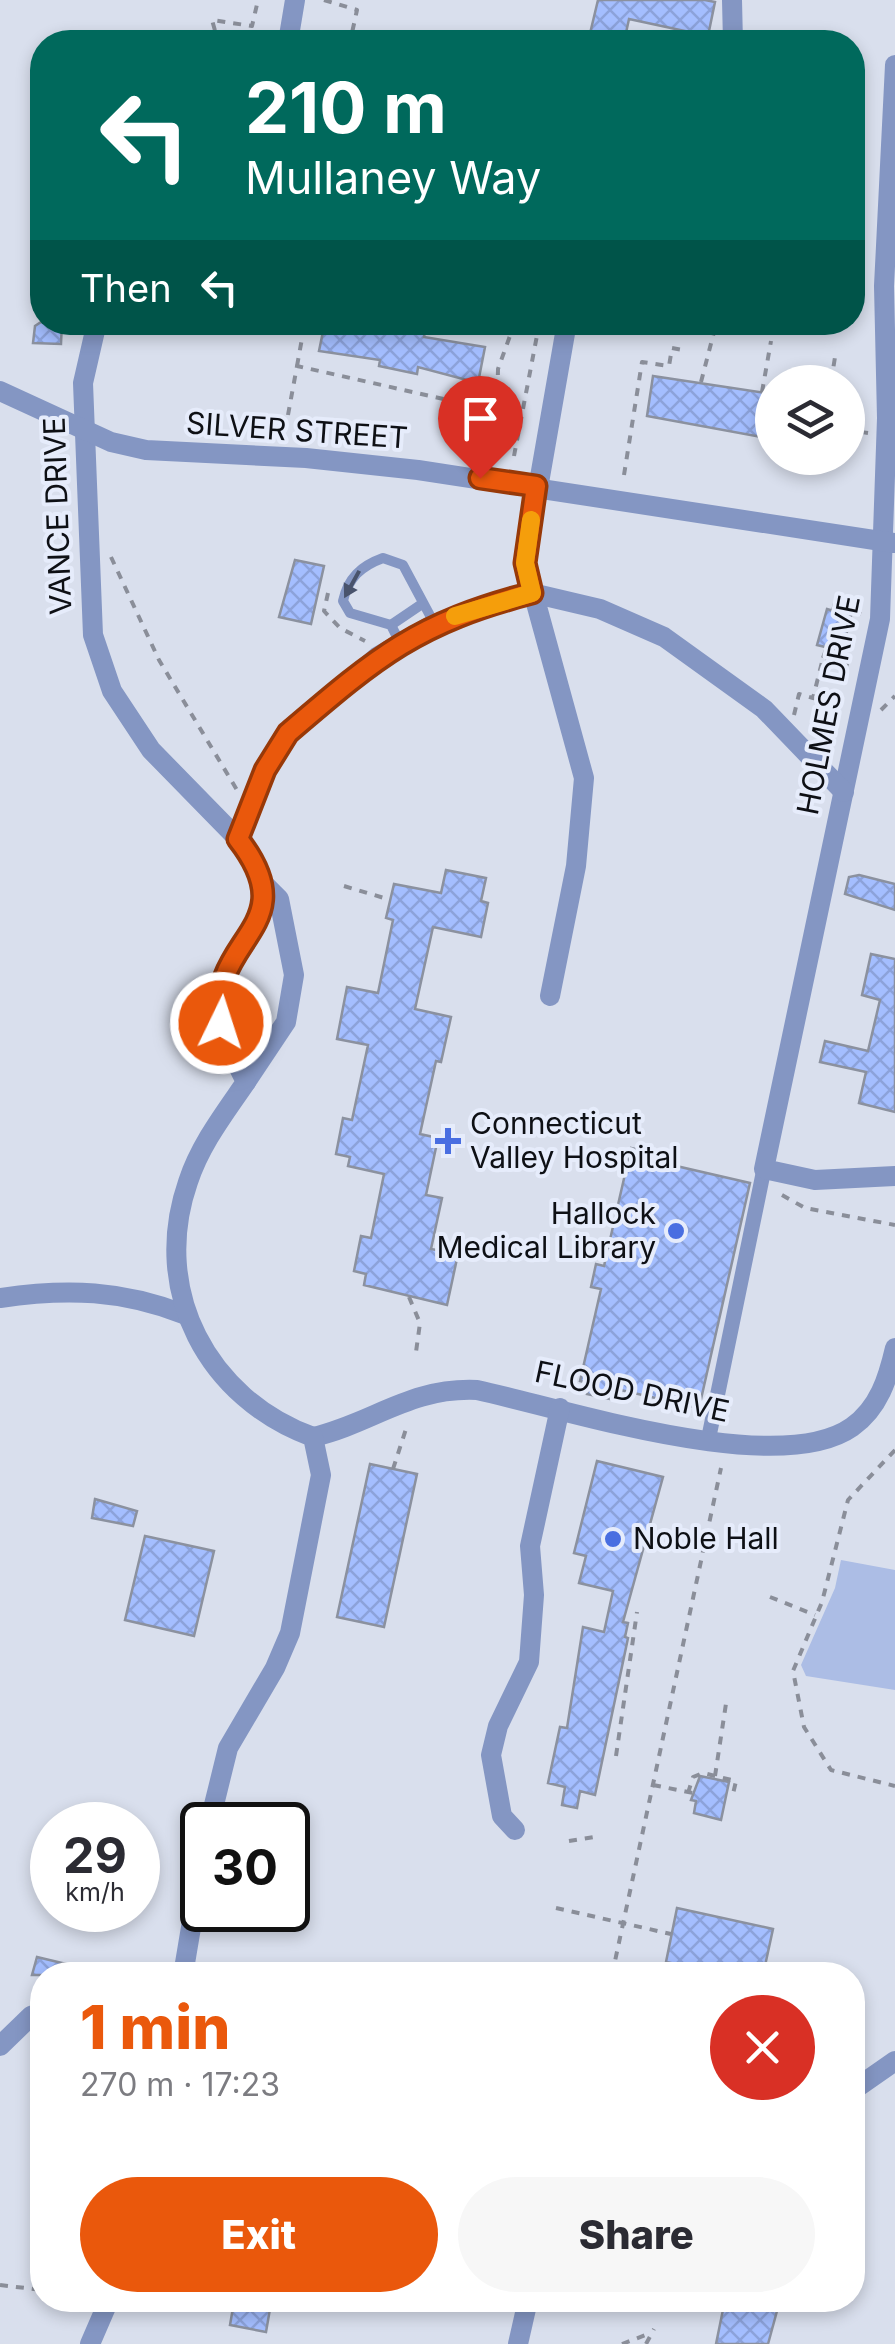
<!DOCTYPE html>
<meta charset="utf-8">
<style>
body{margin:0;font-family:Inter,sans-serif;background:#f7f7f7;color:#2b2b33;height:100vh;display:flex;flex-direction:column;font-size:38px;white-space:nowrap}
*{box-sizing:border-box;margin:0}
p{font-size:32px;color:#7c7c81}
.icon{flex:none;width:55px;height:55px;fill:none;stroke:currentColor;stroke-width:2;stroke-linecap:round;stroke-linejoin:round}
.map{position:relative;flex:1;overflow:hidden}
.drawer{position:absolute;left:30px;top:1962px;width:835px;height:350px;display:flex;flex-direction:column;background:#fff;border-radius:40px;box-shadow:0 5px 15px #0003}
.drawer>*{flex:none}
.top-card{position:absolute;left:30px;top:30px;width:835px;height:305px;border-radius:40px;box-shadow:0 5px 15px #0003;background:#00695c;color:#fff;overflow:hidden}
.fabs{position:absolute;left:755px;top:365px;display:grid;gap:20px}
.fabs a{display:grid;place-items:center;width:110px;height:110px;border-radius:50%;background:#fff;box-shadow:0 5px 15px #0003;font-size:50px}
.speed{position:absolute;left:30px;top:1802px;display:flex;gap:20px;font-size:50px;font-weight:700;text-align:center}
.speed>*{display:grid;place-content:center;width:130px;height:130px;border-radius:50%;background:#fff;box-shadow:0 5px 15px #0003;line-height:1}
.speed small{font-size:25px;font-weight:400}
.speed .limit{border:5px solid #111;border-radius:15px;background:#fff;color:#111}
.pin{position:absolute;display:grid;place-items:center;width:85px;height:85px;color:#fff;margin:-102px -42px;border-radius:50% 50% 50% 0;rotate:-45deg;box-shadow:0 0 10px #0007}
.pin .icon{rotate:45deg}
.me{position:absolute;width:110px;margin:-55px;rotate:4deg;stroke-linejoin:round;filter:drop-shadow(0 0 8px #0008)}
.turn{display:flex;align-items:center;gap:35px;height:210px;padding:0 50px;font-size:45px}
.turn .icon{width:130px;height:130px;stroke-width:2.5}
.turn b{display:block;font-size:70px;line-height:85px}
.then{display:flex;align-items:center;height:95px;padding:0 50px;background:#0003;gap:20px;font-size:38px}
.round{display:grid;place-items:center;flex:none;width:105px;height:105px;border-radius:52px;background:#f7f7f7}
.head{display:flex;align-items:center;justify-content:space-between;height:170px;padding:0 50px}
h1{font-size:60px;font-weight:800;line-height:75px;color:#ea580c}
.cta{display:flex;gap:20px;margin-top:auto;padding:20px 50px}
.cta a{flex:1;height:115px;border-radius:60px;background:#ea580c;color:#fff;font-size:40px;font-weight:800;line-height:115px;text-align:center}
.cta a+a{background:#f7f7f7;color:#2b2b33}
.map>svg:first-child{display:block}
.garden{fill:#acbde5}
.building{fill:url(#building-cross-hatch);stroke:#8b919f;stroke-width:2.5}
.lines{fill:none;stroke-linecap:round;stroke-linejoin:round}
.path{stroke:#8a8e99;stroke-width:4;stroke-dasharray:8 8;stroke-linecap:butt}
.service{stroke:#8496c3;stroke-width:10}
.pedestrian{stroke:#8496c3;stroke-width:15}
.minor{stroke:#8496c3;stroke-width:20}
.oneway{fill:#49536c}
.route-casing{stroke:#983908;stroke-width:25}
.route{stroke:#ea580c;stroke-width:18}
.slow{stroke:#f59e0b;stroke-width:18}
.poi-dot{fill:#496ee1;stroke:#e6ecfb;stroke-width:4}
.labels{text-anchor:middle;stroke-width:8;stroke-linejoin:round;paint-order:stroke}
.street-label{font-size:30px;fill:#0e1015;stroke:#e6ecfb}
.poi-label{font-size:30px;fill:#0e1015;stroke:#e6ecfb;text-anchor:start}
</style>
<div class="map">
<svg width="895" height="2344" viewBox="0 0 895 2344">
<defs>
<pattern id="building-cross-hatch" width="8" height="8" patternUnits="userSpaceOnUse" patternTransform="scale(2.5)"><rect width="8" height="8" fill="#a4beff"/><path d="M0 0l8 8M0 8l8-8" fill="none" stroke="#8ca2da"/></pattern>
</defs>
<rect width="100%" height="100%" fill="#d9dfed"/>
<polygon class="garden" points="841,1560 895,1570 895,1690 806,1676 801,1665 835,1588"/>
<g class="building">
<polygon points="598,0 705,0 715,2 708,36 629,19 624,42 588,42"/>
<polygon points="41,322 62,322 61,344 33,343 35,326"/>
<polygon points="325,322 387,330 389,322 427,322 424,337 485,347 478,383 418,367 417,374 379,366 380,360 319,351"/>
<polygon points="653,376 772,394 772,439 647,416"/>
<polygon points="295,560 324,566 311,624 279,617"/>
<polygon points="827,609 851,616 842,651 817,645"/>
<polygon points="446,870 486,878 481,901 488,903 481,937 433,927 415,1009 451,1017 441,1062 436,1061 420,1134 438,1138 426,1195 442,1198 431,1249 458,1254 447,1305 364,1285 366,1274 354,1271 361,1236 371,1238 384,1174 348,1166 350,1157 336,1154 343,1118 352,1120 368,1045 337,1039 347,987 378,993 393,920 386,918 394,884 441,893"/>
<polygon points="859,875 895,884 895,910 845,894 849,877"/>
<polygon points="871,954 895,959 895,1112 859,1103 866,1072 820,1062 825,1041 868,1051 880,1000 862,995"/>
<polygon points="631,1148 661,1155 659,1162 750,1183 699,1408 612,1388 610,1399 587,1394 589,1383 580,1381 601,1289 591,1287 596,1264 604,1266"/>
<polygon points="597,1461 663,1477 623,1622 628,1623 625,1637 628,1638 595,1795 580,1791 577,1808 562,1805 565,1787 548,1783 560,1727 567,1728 583,1627 604,1632 613,1591 579,1583 586,1556 574,1553"/>
<polygon points="370,1464 417,1474 384,1627 337,1617"/>
<polygon points="95,1499 137,1511 133,1526 92,1518"/>
<polygon points="145,1536 214,1551 194,1636 125,1620"/>
<polygon points="700,1776 729,1782 721,1820 694,1813 696,1801 691,1800"/>
<polygon points="677,1908 773,1929 763,1975 728,1975 666,1962"/>
<polygon points="37,1957 87,1969 86,1975 32,1975"/>
<polygon points="725,2300 780,2300 768,2344 716,2344"/>
<polygon points="234,2302 270,2309 266,2332 230,2325"/>
</g>
<g class="lines">
<g class="path">
<polyline points="324,0 357,10 350,42"/>
<polyline points="225,42 216,34 212,20 252,26 258,0"/>
<polyline points="515,322 498,369 497,411 518,431"/>
<polyline points="297,366 305,322"/>
<polyline points="701,382 714,332"/>
<polyline points="831,382 836,351"/>
<polyline points="762,392 771,341"/>
<polyline points="288,415 297,366 497,411"/>
<polyline points="848,430 868,433"/>
<polyline points="514,456 539,325"/>
<polyline points="624,475 642,362 669,366 672,348 683,350"/>
<polyline points="111,557 159,660 237,790"/>
<polyline points="328,593 324,611 340,628 365,641"/>
<polyline points="833,611 835,603 861,614"/>
<polyline points="823,658 827,647"/>
<polyline points="813,698 843,704"/>
<polyline points="881,710 895,696"/>
<polyline points="794,715 799,694 813,698 823,658 850,665"/>
<polyline points="344,886 384,898"/>
<polyline points="782,1195 805,1208 895,1225"/>
<polyline points="409,1297 420,1323 416,1352"/>
<polyline points="895,1450 848,1500 822,1602 793,1671 804,1727 831,1770 895,1786"/>
<polyline points="393,1469 406,1429"/>
<polyline points="770,1597 815,1615"/>
<polyline points="616,1756 637,1612"/>
<polyline points="715,1776 727,1697"/>
<polyline points="653,1785 693,1793"/>
<polyline points="688,1793 693,1777 703,1773 736,1781 733,1794"/>
<polyline points="569,1841 594,1837"/>
<polyline points="556,1908 671,1934"/>
<polyline points="612,1975 721,1468"/>
<polyline points="0,2285 42,2290"/>
<polyline points="660,2308 661,2300"/>
<polyline points="622,2344 651,2333"/>
<polyline points="646,2344 654,2329"/>
</g>
<g class="service">
<polyline points="391,625 422,604"/>
<path d="M400,643L391,625L350,613L343,601C348,578 361,566 383,558L403,565L434,623"/>
</g>
<polyline class="pedestrian" points="708,1441 764,1169"/>
<g class="minor">
<polyline points="732,0 733,42"/>
<polyline points="288,42 295,0"/>
<polyline points="895,65 884,286 887,418 880,619 764,1169 815,1180 895,1176"/>
<polyline points="97,322 83,383 93,635 112,691 151,750 238,839"/>
<polyline points="0,391 111,442 146,450 306,458 418,470 894,543"/>
<polyline points="550,996 576,866 584,778 525,563 567,322"/>
<polyline points="246,1082 286,1022 294,975 279,899 264,884 238,839 265,770 288,733 377,657 434,624 532,593 600,609 664,637 764,709 844,792"/>
<path d="M0,1298C67,1288 123,1290 186,1315"/>
<path d="M313,1437C373,1423 410,1387 477,1390C565,1409 778,1479 852,1427C879,1408 888,1378 895,1348"/>
<path d="M209,1825L228,1748L275,1668L290,1633L321,1475L313,1437C208,1399 150,1291 188,1182C200,1145 224,1114 246,1082C225,1041 205,998 234,955C252,929 264,916 264,884"/>
<polyline points="515,1830 502,1816 491,1755 498,1726 529,1662 534,1595 530,1546 560,1408"/>
<polyline points="183,1975 202,1862"/>
<polyline points="0,2046 31,2016 42,2012"/>
<polyline points="852,2091 895,2061"/>
<polyline points="90,2344 109,2300"/>
<polyline points="518,2344 528,2300"/>
</g>
</g>
<defs><path id="oneway-solid" d="M-6-.8H1V-3.2L6.5 0L1 3.2V.8H-6Z" transform="scale(2.5)"/></defs>
<use class="oneway" href="#oneway-solid" transform="translate(352 584) rotate(119)"/>
<g class="lines">
<defs>
<path id="route" d="M221,1023C206,937 308,929 238,839L265,770L288,733C377,657 416,623 532,593L525,563L536,486L480,478"/>
</defs>
<use href="#route" class="route-casing"/>
<use href="#route" class="route"/>
<polyline class="slow" points="455,616 532,593 525,563 531,520"/>
</g>
<g class="poi-dot">
<path d="M443 1126h10v10h10v10h-10v10h-10v-10h-10v-10h10z"/>
<circle cx="676" cy="1231" r="10"/>
<circle cx="613" cy="1539" r="10"/>
</g>
<g class="labels">
<g class="street-label">
<text transform="translate(297 431) rotate(4)" y="10">SILVER STREET</text>
<text transform="translate(58 516) rotate(-92)" y="10">VANCE DRIVE</text>
<text transform="translate(829 705) rotate(-79)" y="10">HOLMES DRIVE</text>
<text transform="translate(632 1392) rotate(12)" y="10">FLOOD DRIVE</text>
</g>
<g class="poi-label">
<text x="470" y="1134">Connecticut<tspan x="470" dy="34">Valley Hospital</tspan></text>
<text x="656" y="1224" text-anchor="end">Hallock<tspan x="656" dy="34">Medical Library</tspan></text>
<text x="633" y="1549">Noble Hall</text>
</g>
</g>
</svg>
<div class="fabs">
<a><svg class="icon" aria-label="layers" viewBox="0 0 24 24"><path d="M12 4l9 5-9 5-9-5zM3 14l9 5 9-5"/></svg></a>
</div>
<div class="speed"><div>29<small>km/h</small></div><div class="limit">30</div></div>
<div class="pin" style="left:480px;top:478px;background:#d93025"><svg class="icon" aria-label="arrive" viewBox="0 0 24 24"><path d="M6 21V4h12l-3 4 3 4H6"/></svg></div>
<svg class="me" style="left:221px;top:1023px" viewBox="-20 -20 40 40"><circle r="17" fill="#ea580c" stroke="#fff" stroke-width="3"/><path d="M0-11L8 9 0 5-8 9z" fill="#fff"/></svg>
<div class="top-card">
<div class="turn"><svg class="icon" aria-label="left" viewBox="0 0 24 24"><path d="M17 20v-9H6M10 6l-5 5 5 5"/></svg><div><b>210 m</b>Mullaney Way</div></div>
<div class="then">Then<svg class="icon" aria-label="left" viewBox="0 0 24 24"><path d="M17 20v-9H6M10 6l-5 5 5 5"/></svg></div>
</div>
<section class="drawer">
<div class="head"><div><h1>1 min</h1><p>270 m · 17:23</p></div><a class="round" style="background:#d93025;color:#fff"><svg class="icon" aria-label="close" viewBox="0 0 24 24"><path d="M6 6l12 12M18 6L6 18"/></svg></a></div>
<div class="cta"><a>Exit</a><a>Share</a></div>
</section>
</div>
